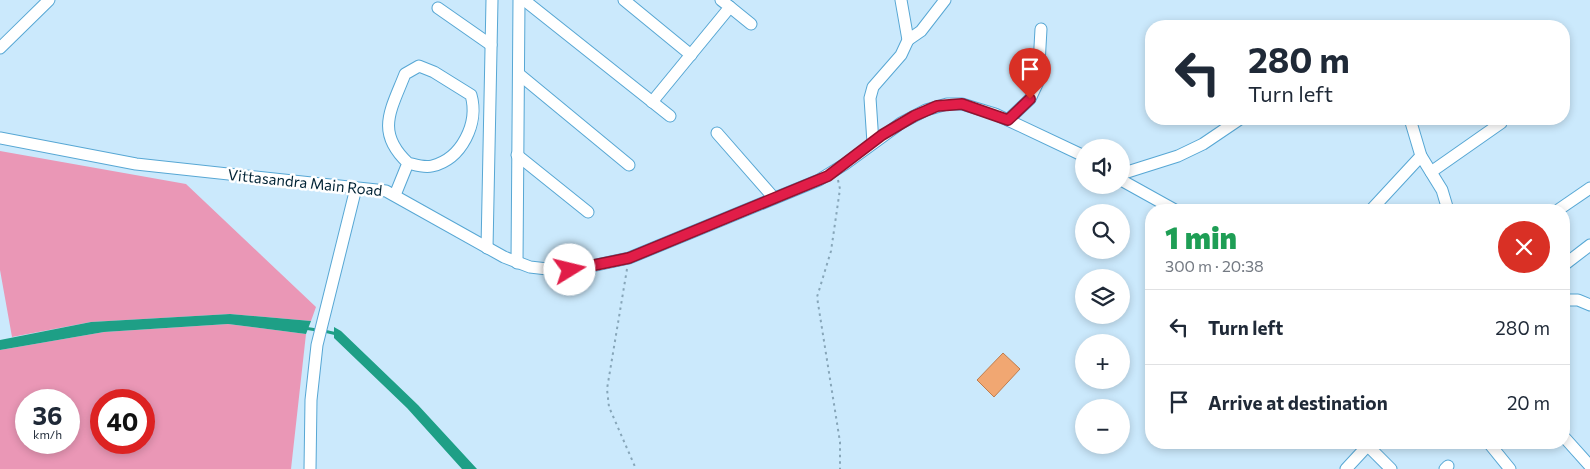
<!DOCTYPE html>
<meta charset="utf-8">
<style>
body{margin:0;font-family:Commissioner,sans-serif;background:#f6f6f7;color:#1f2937;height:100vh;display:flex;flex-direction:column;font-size:19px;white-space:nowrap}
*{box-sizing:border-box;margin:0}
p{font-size:16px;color:#747a83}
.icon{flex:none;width:28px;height:28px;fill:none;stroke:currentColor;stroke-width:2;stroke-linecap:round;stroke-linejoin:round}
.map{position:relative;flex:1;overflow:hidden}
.drawer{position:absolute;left:1145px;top:204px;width:425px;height:245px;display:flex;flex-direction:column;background:#fff;border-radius:20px;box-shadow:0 2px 8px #0003}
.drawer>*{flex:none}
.hud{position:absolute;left:1145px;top:20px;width:425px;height:105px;border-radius:20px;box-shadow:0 2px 8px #0003;background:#fff;color:#1f2937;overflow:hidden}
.fabs{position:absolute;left:1075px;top:139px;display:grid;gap:10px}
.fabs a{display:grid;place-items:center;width:55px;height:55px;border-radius:50%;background:#fff;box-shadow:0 2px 8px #0003;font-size:25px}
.speed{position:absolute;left:15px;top:389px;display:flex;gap:10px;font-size:25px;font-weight:700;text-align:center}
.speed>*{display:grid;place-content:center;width:65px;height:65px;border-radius:50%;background:#fff;box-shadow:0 2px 8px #0003;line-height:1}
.speed small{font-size:12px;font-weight:400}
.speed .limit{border:8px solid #d22;background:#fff;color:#111}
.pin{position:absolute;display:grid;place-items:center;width:42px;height:42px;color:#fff;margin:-51px -21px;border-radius:50% 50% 50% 0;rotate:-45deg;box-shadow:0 0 5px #0007}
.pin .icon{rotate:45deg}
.me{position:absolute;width:55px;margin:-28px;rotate:81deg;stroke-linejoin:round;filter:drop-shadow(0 0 4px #0008)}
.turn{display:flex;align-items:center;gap:18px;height:105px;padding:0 20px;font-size:22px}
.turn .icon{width:65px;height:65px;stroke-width:2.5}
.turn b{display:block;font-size:35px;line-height:42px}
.round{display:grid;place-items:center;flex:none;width:52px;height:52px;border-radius:26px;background:#f6f6f7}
.head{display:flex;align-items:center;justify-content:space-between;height:85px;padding:0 20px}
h1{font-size:30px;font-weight:800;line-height:38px;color:#1e9e55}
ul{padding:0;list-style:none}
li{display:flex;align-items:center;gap:15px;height:75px;padding:0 20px;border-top:1px solid #e0e1e3}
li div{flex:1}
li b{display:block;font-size:19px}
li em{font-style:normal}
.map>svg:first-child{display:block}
.green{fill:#ea97b6;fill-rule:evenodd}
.water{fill:#1e9f86}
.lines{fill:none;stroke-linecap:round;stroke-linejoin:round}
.stream{stroke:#1e9f86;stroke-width:3}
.building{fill:#f1a772;stroke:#be7d4e}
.minor-casing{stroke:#57a7d4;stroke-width:13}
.path{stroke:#87a6b9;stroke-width:2;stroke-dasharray:2.5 4;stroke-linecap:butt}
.minor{stroke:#fff;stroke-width:11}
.route-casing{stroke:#92132f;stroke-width:12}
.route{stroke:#e11d48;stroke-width:9}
.labels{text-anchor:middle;stroke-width:5;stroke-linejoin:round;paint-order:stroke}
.street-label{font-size:15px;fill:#002335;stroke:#fff}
</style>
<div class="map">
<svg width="1590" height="469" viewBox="0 0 1590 469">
<rect width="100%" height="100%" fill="#cbe9fc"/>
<g class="green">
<polygon points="0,151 186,184 316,307 311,321 230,314 91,322 12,337 0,270"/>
<path d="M228,324L306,334L291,469H0V350L104,332ZM26,400H69V442H26ZM101,400H144V442H101Z"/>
</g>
<g class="water">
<polygon points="230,314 311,321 306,334 228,324 104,332 0,350 0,340 91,322"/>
<polygon points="334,327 341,331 418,405 477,469 462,469 407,408 334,338"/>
</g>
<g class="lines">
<g class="stream">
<polyline points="304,328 317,330"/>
<polyline points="324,331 337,334"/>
</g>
</g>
<polygon class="building" points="1003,353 1020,369 994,397 977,380"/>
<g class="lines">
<defs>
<g id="minor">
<polyline points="524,0 670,116"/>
<polyline points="624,0 691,55"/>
<polyline points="730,7 751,24"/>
<polyline points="438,8 491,45"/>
<polyline points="908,40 921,31 945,0"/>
<polyline points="0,48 49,0"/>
<polyline points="520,75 629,165"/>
<polyline points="652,102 730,7 721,0"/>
<polyline points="1008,120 1030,99 1038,82 1041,29"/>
<polyline points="717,133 774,198"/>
<polyline points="0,138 136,164 386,191 504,257 530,267 556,270 587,267 629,258 819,180 845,164 901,123 926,110 947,104 962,104 995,114 1084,156"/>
<polyline points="873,143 870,98 873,87 901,55 908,40 901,0"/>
<polyline points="517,155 588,212"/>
<polyline points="1421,156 1442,190 1448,210"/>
<polyline points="1431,172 1501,123"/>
<polyline points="1121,174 1178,156 1203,144 1240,119"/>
<polyline points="1121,180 1175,210"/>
<path d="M395,195L408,163C375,132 391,110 405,74L419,66L434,72L471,95C479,123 462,159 432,166C424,168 416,165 408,163"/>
<polyline points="1371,210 1421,156 1410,119"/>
<polyline points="1558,210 1590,188"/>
<polyline points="487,248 492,0"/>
<polyline points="517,263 519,0"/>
<polyline points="1564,265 1590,245"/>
<polyline points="1564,300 1578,300 1590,305"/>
<polyline points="1564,437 1590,466"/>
<polyline points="1488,442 1510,469"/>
<polyline points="1368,446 1391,469"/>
<polyline points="310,469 311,400 317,345 356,188"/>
<polyline points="1346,469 1371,442"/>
<polyline points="1445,469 1448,466"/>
</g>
</defs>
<use href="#minor" class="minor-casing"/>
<g class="path">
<polyline points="838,180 840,189 831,251 817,297 840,442 840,469"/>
<polyline points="627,269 607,389 609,407 636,469"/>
</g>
<use href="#minor" class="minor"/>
</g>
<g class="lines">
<defs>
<polyline id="route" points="570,270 629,258 828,176 882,135 914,116 937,106 962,104 1008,120 1030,99"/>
</defs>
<use href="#route" class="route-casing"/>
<use href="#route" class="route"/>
</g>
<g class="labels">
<g class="street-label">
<text transform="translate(305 183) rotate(6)" y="5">Vittasandra Main Road</text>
</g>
</g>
</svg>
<div class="fabs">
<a><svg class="icon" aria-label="sound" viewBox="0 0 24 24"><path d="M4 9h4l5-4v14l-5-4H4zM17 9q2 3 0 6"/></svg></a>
<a><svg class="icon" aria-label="search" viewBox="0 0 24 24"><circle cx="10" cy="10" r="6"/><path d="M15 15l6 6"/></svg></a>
<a><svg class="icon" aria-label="layers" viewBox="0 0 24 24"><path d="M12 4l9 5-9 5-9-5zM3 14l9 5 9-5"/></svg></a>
<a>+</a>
<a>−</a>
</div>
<div class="speed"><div>36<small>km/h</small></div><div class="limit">40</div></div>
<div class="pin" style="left:1030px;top:99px;background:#d93025"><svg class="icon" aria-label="arrive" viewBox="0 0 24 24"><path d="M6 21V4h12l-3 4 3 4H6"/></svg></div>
<svg class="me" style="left:570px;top:270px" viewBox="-20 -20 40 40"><circle r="19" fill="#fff"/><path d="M0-13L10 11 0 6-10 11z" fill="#e11d48"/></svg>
<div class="hud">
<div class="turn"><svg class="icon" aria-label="left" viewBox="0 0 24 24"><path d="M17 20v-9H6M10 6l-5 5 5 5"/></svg><div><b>280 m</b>Turn left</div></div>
</div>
<section class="drawer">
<div class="head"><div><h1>1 min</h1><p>300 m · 20:38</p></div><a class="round" style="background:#d93025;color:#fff"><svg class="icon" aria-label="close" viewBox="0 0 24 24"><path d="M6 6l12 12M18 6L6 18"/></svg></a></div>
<ul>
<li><svg class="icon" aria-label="left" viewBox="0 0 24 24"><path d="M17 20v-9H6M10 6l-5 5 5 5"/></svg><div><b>Turn left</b></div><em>280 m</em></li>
<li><svg class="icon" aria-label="arrive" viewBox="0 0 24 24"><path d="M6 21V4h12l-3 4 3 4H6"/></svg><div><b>Arrive at destination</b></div><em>20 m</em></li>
</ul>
</section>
</div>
